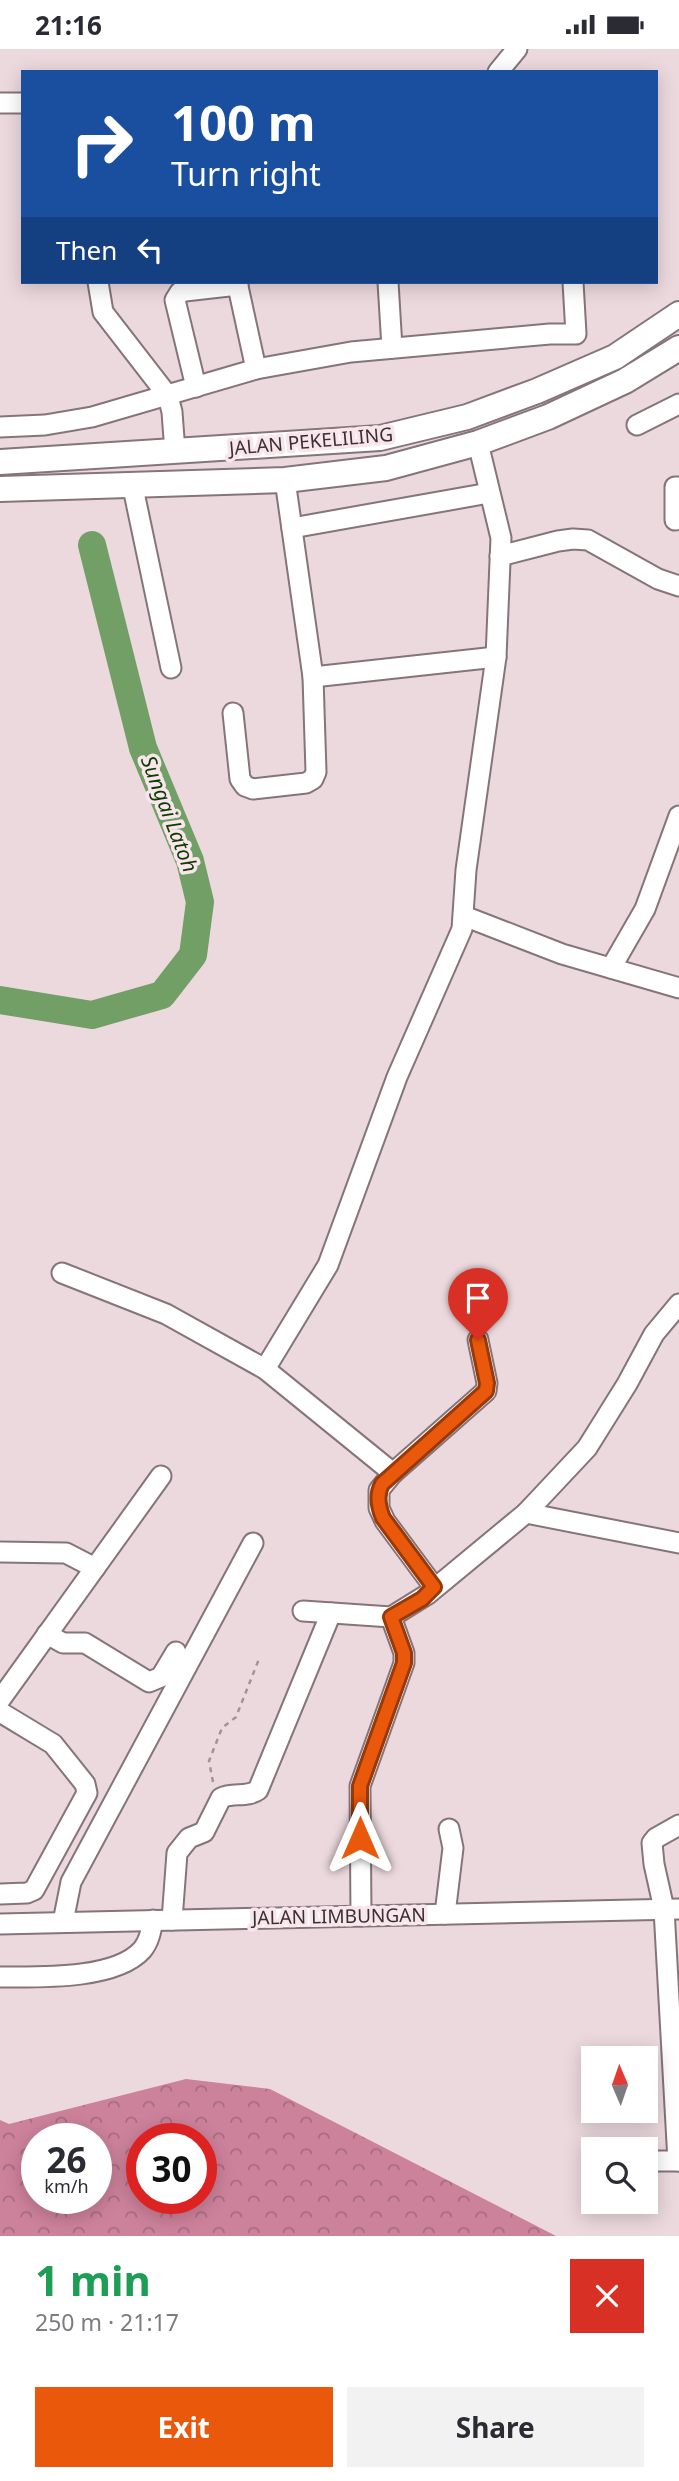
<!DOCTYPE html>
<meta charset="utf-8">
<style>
body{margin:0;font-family:"Noto Sans",sans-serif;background:#f2f2f3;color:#2b2b33;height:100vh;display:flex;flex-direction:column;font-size:26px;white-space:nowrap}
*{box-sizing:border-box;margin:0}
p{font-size:23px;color:#7c7c81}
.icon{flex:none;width:38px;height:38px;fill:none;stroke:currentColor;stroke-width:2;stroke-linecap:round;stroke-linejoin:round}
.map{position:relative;height:2187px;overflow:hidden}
.side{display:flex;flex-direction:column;background:#fff;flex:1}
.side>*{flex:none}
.hud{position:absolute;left:21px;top:21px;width:637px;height:214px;border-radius:0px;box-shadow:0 4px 18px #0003;background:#1a4fa0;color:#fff;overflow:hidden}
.needle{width:46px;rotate:358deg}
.fabs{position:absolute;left:581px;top:1997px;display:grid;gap:14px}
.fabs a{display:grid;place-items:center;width:77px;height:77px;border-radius:0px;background:#fff;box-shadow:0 4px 18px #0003;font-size:35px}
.speed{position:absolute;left:21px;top:2074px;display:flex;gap:14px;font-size:35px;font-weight:700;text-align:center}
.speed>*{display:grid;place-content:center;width:91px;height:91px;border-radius:50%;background:#fff;box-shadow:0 4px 18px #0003;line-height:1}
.speed small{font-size:18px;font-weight:400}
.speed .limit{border:10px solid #d22;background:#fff;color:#111}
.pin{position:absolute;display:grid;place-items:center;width:60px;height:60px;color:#fff;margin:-72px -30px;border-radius:50% 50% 50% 0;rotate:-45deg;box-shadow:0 0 7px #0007}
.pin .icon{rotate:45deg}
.me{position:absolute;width:77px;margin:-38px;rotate:0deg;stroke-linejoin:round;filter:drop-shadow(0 0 5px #0008)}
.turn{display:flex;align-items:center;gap:24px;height:147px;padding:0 35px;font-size:32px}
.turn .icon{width:91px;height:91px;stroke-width:2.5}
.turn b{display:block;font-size:49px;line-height:60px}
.then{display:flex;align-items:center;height:66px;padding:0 35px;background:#0003;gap:14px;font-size:26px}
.round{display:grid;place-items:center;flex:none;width:74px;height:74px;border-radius:0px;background:#f2f2f3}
.head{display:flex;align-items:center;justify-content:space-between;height:119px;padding:0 35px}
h1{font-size:42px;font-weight:700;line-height:52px;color:#1e9e55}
.primary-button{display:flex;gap:14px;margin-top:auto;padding:14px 35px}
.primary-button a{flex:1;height:80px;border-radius:0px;background:#ea580c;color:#fff;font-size:28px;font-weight:700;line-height:80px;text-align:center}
.primary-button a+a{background:#f2f2f3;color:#2b2b33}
.status{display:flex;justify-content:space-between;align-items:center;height:49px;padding:0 35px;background:#fff;direction:ltr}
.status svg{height:19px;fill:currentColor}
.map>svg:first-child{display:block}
.forest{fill:url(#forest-crowns);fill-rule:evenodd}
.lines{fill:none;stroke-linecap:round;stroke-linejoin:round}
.river{stroke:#719f66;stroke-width:28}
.minor-casing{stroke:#857479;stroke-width:23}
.major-casing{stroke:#857479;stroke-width:28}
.path{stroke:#a19397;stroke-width:2.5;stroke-dasharray:5 5;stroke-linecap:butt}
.minor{stroke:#fff;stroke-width:19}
.major{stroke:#fff;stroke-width:24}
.route-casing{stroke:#983908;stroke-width:18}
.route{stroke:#ea580c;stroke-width:12}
.labels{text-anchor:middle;stroke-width:7;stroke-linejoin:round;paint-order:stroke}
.street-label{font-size:19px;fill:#383032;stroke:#f9e6ec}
.water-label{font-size:21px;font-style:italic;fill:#0d3c00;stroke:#f9e6ec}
</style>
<div class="status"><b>21:16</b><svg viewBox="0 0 49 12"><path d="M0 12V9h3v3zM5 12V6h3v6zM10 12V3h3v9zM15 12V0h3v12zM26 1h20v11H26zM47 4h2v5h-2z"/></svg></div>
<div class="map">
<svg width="679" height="2187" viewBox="0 0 679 2187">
<defs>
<pattern id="forest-crowns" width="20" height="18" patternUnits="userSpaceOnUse" patternTransform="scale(1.75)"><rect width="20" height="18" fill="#cd829b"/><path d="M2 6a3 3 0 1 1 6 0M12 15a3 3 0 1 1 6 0" fill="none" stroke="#a76b7f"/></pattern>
</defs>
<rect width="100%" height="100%" fill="#ecd9de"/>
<path class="forest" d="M186,2030L270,2040L556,2187H0V2071L9,2075ZM37,2090H96V2149H37ZM142,2090H201V2149H142Z"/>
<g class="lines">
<polyline class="river" points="0,951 92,966 162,946 193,906 200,853 190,812 143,699 92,496"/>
<defs>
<g id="minor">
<polyline points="498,23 517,0"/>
<polyline points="0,54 23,54"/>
<polyline points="98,233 103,263 168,347 172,363 175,403"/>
<polyline points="237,233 256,320"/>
<polyline points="388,233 392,299"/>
<polyline points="196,338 175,251 180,243 185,242 238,236"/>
<polyline points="637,376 679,355"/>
<polyline points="0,378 45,376 92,368 256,320 351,303 550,285 576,285 573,233"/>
<polyline points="132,434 171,619"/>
<polyline points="675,471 675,438 679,438"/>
<polyline points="292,479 489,444"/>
<polyline points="500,507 558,492 573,490 588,491 658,530 679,537"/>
<polyline points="313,628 496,608"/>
<polyline points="233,664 240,730 245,737 253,740 306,734 313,730 316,723 313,628 285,431"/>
<polyline points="464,867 562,905 679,939"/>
<polyline points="611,919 645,860 679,767"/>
<polyline points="62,1224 166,1265 265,1320 393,1424 379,1441 379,1459 385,1472 434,1538"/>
<polyline points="265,1320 328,1216 397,1028 462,880 466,821 496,608 501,489 478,394"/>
<polyline points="393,1424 486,1342 487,1334 478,1291"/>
<polyline points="526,1464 679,1494"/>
<polyline points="0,1503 66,1504 95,1519"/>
<polyline points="303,1562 391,1568 428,1545 526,1464 587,1399 627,1335 654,1285 679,1255"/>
<polyline points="47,1585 63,1594 85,1594 149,1633 161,1628 176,1603"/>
<polyline points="0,1651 161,1427"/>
<polyline points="0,1663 53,1695 85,1735 87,1744 34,1841 27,1844 0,1845"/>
<polyline points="445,1865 453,1799 449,1780"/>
<polyline points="361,1867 360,1737 404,1614 404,1604 391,1568"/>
<path d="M172,1871L177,1804L189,1789L204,1783L221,1749C233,1743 247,1749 258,1741L331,1564"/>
<polyline points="63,1873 71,1833 253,1494"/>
<polyline points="0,1875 679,1860"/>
<path d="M0,1928C38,1928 115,1931 142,1901C149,1893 151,1882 153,1871"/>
<polyline points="646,2112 679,2112"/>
<polyline points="678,2112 664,1860 654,1815 652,1794 656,1789 679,1776"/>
</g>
<g id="major">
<polyline points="0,413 380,389 467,368 537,342 615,308 679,265"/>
<polyline points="0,440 285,431 386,419 478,394 548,368 625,332 679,299"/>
</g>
</defs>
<use href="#minor" class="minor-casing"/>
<use href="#major" class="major-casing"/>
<polyline class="path" points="213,1733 209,1712 222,1679 236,1668 259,1610"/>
<use href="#minor" class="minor"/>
<use href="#major" class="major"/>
</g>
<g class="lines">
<defs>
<path id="route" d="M360,1789V1737L404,1614V1604L391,1568L422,1550L434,1538L383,1469C378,1457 376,1446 382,1435L486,1342L487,1334L478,1291"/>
</defs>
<use href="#route" class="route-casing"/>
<use href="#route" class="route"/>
</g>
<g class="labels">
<g class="street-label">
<text transform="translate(311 392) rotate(-5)" y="7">JALAN PEKELILING</text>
<text transform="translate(339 1867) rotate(-1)" y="7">JALAN LIMBUNGAN</text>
</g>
<g class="water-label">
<text transform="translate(169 765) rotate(69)" y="7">Sungai Latoh</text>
</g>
</g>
</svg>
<div class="fabs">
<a><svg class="needle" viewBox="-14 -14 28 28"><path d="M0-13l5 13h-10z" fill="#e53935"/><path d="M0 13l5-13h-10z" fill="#7c7c81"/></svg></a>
<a><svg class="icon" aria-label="search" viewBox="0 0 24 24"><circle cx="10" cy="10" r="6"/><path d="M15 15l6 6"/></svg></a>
</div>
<div class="speed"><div>26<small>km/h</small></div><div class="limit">30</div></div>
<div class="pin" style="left:478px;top:1291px;background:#d93025"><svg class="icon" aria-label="arrive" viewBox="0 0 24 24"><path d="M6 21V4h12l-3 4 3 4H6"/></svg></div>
<svg class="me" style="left:360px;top:1789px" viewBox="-20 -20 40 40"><path d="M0-17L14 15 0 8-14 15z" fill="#ea580c" stroke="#fff" stroke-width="4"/></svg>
<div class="hud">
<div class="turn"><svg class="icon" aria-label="right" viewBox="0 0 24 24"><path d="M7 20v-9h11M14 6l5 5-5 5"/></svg><div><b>100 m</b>Turn right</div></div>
<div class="then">Then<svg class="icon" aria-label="left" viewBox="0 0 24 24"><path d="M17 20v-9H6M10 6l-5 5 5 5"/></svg></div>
</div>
</div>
<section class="side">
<div class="head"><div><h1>1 min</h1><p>250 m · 21:17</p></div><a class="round" style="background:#d93025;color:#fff"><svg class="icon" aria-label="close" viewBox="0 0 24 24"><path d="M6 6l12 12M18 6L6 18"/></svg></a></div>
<div class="primary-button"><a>Exit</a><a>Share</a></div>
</section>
